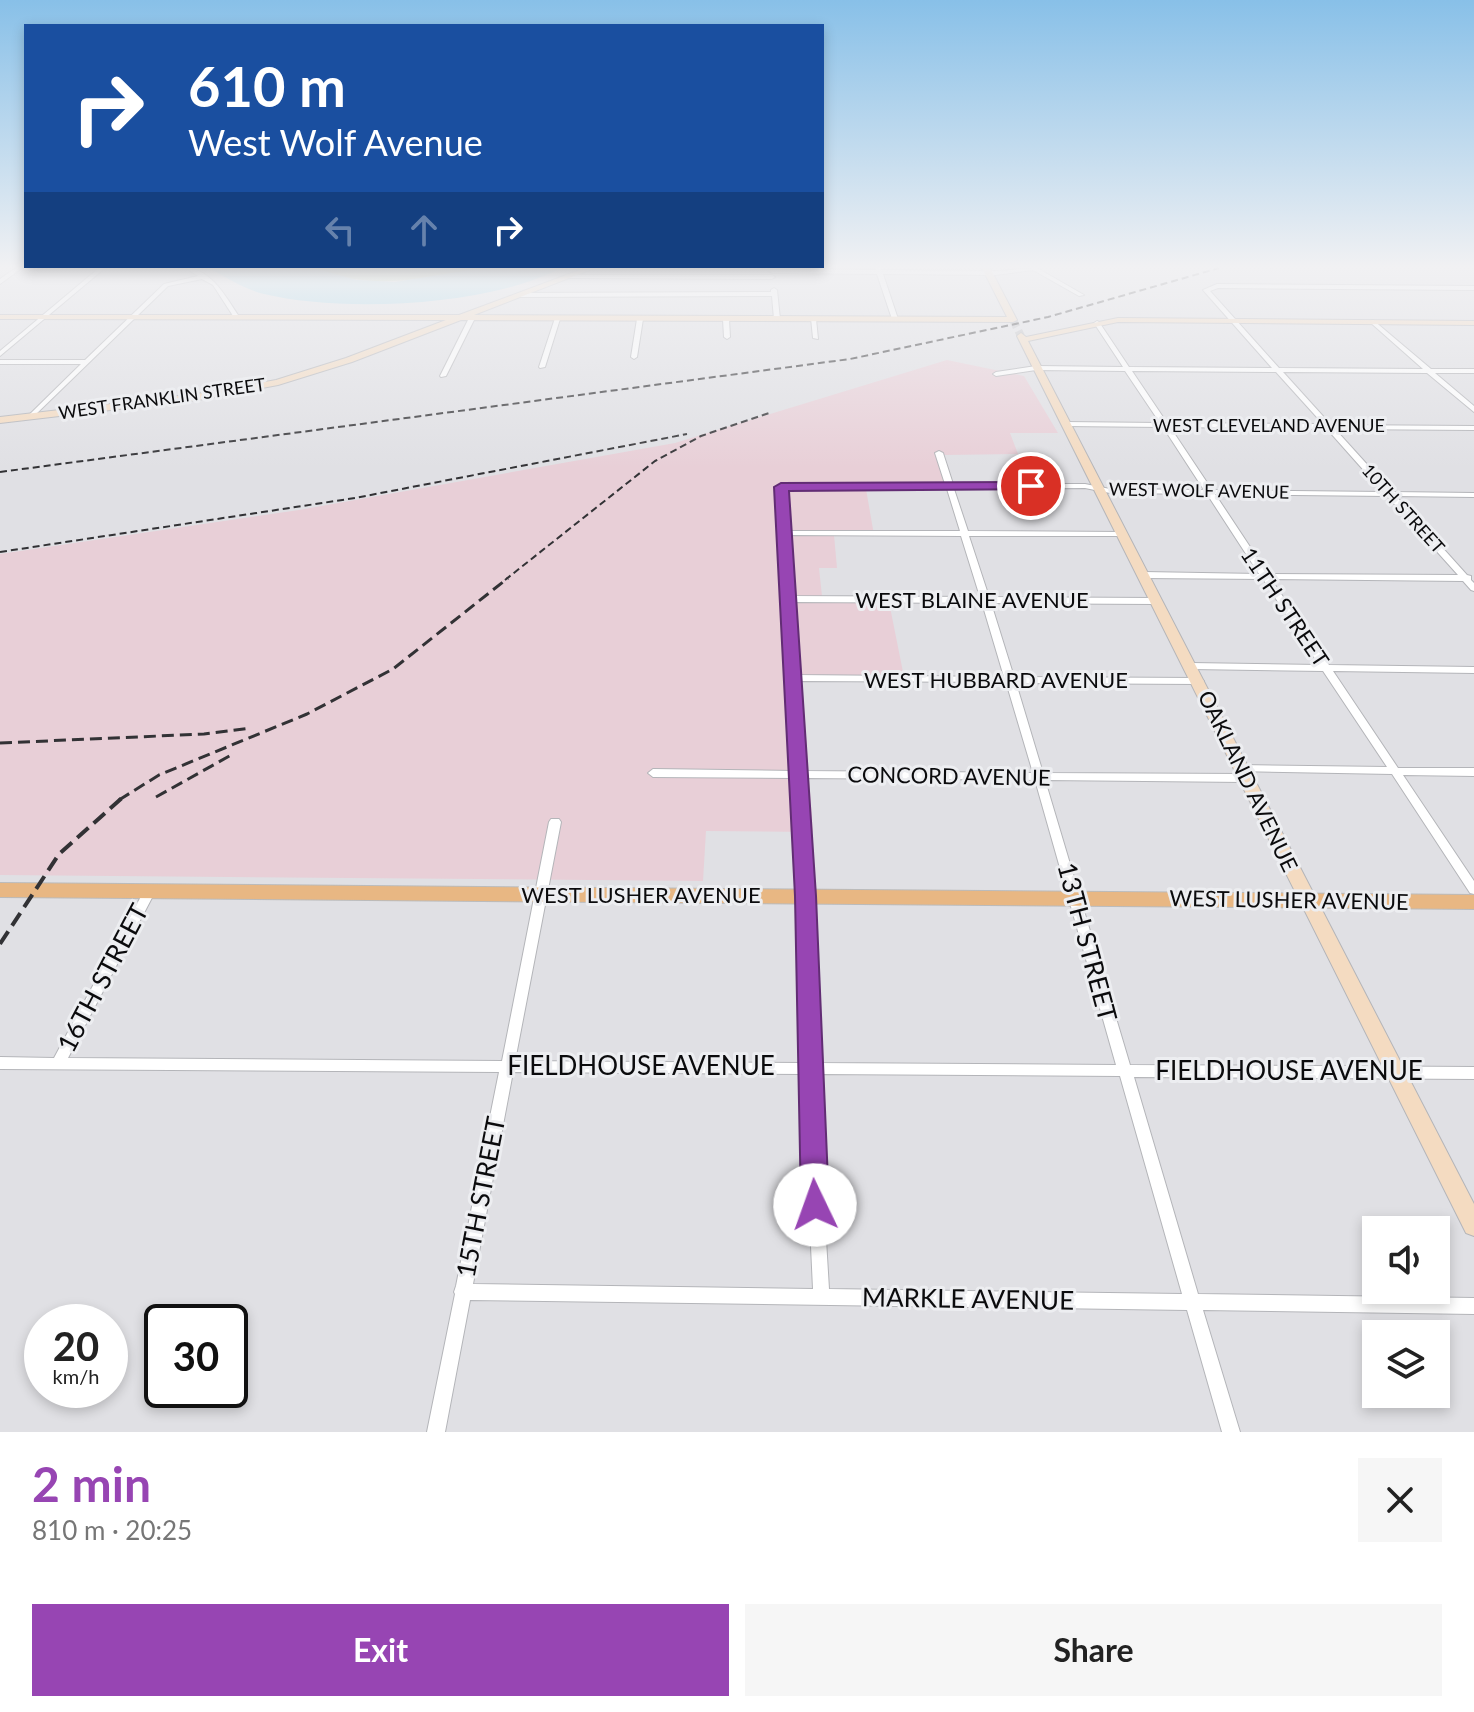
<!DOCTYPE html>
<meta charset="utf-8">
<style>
body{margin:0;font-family:Lato,sans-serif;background:#f6f6f6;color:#222;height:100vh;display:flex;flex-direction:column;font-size:30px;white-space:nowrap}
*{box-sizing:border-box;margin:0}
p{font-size:26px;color:#767676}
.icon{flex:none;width:44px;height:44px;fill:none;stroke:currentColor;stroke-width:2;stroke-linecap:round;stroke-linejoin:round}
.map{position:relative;height:1432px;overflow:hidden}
.sheet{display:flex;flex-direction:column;background:#fff;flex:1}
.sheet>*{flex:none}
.top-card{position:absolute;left:24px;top:24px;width:800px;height:244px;border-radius:0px;box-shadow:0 4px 12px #0003;background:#1a4fa0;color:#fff;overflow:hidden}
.tools{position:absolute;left:1362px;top:1216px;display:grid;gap:16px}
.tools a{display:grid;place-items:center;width:88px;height:88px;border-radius:0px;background:#fff;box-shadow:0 4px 12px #0003;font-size:40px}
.speed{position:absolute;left:24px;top:1304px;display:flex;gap:16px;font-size:40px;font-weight:700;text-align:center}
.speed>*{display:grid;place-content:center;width:104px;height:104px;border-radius:50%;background:#fff;box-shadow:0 4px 12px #0003;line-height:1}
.speed small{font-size:20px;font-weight:400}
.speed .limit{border:4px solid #111;border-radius:12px;background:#fff;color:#111}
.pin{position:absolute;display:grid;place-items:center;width:68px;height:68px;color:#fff;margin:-34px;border:4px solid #fff;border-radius:50%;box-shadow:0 2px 8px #0007}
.me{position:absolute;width:88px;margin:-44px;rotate:357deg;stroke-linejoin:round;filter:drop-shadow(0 0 6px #0008)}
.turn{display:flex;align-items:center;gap:28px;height:168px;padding:0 32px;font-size:36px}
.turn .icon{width:104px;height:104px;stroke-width:2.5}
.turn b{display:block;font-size:56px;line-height:68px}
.lanes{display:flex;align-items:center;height:76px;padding:0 32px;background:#0003;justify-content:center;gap:40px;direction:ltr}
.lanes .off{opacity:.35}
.round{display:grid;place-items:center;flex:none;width:84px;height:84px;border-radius:0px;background:#f6f6f6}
.overview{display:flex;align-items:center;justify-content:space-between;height:136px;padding:0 32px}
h1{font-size:48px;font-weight:700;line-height:60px;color:#9745b3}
.primary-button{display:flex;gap:16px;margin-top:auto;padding:16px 32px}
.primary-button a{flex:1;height:92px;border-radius:0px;background:#9745b3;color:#fff;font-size:32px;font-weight:700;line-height:92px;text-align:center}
.primary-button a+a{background:#f6f6f6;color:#222}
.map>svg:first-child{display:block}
.industrial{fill:#e8cfd7}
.green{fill:#a9c89f}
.water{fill:#98d3e8}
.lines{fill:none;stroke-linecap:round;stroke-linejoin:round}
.secondary-tunnel{stroke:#c0c0c4;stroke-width:8;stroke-dasharray:8 4;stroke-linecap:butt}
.street-casing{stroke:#b4b5b9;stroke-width:2}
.secondary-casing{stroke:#b4b5b9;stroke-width:2}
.primary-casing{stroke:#bbb;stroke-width:2}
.street{fill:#fff;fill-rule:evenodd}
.secondary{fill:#f4dbc1;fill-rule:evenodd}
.primary{fill:#e8b783;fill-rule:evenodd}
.rail-far2{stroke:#323235;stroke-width:2;stroke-dasharray:7 4;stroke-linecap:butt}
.rail-far1{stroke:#323235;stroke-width:3;stroke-dasharray:12 6;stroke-linecap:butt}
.rail{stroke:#323235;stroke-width:4;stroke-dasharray:15 7;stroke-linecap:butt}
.route{fill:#9745b3;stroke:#622d74;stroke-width:2}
.labels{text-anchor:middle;stroke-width:6;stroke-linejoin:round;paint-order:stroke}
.far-street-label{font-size:18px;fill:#0b0b0d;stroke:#edeef1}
.street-label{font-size:22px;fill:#0b0b0d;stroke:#edeef1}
.near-street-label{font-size:26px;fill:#0b0b0d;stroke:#edeef1}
</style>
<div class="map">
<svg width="1474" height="1432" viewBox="0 0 1474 1432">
<rect width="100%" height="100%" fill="#e0e0e4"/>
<polygon class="industrial" points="947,360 1024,376 1058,433 1010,433 1018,454 943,455 955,489 866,489 874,535 834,535 837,568 819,568 822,596 888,597 905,682 802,682 813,832 706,831 703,881 0,875 0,554 299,510 675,443"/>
<path class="green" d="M314,268H482C426,279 369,291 314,268Z"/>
<path class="water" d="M209,268H314L357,280L395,282L482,268H561C489,306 343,313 264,294C244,289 227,278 209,268Z"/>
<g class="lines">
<polyline class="secondary-tunnel" points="1013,320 1021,336"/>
<defs>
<g id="street">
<polygon points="16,268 22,268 0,284 0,279"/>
<polygon points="99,268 105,268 0,356 0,351"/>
<path d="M186,268C212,269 227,299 240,318L239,319H235L213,285L202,279L168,286L33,417H29V415L81,364H0V360H85L164,284L198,276Z"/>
<polygon points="875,268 881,268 881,270 996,271 1037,268 1084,295 1079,296 1033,270 996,275 883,274 898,319 895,321 892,319 877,274 772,273 769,271 772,269 876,270"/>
<polygon points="567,275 772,275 775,277 772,279 565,278 565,276"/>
<path d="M1217,284L1474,286V290L1218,288L1210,291L1279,368L1423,369L1371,323V321L1373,320L1431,369H1474V373H1435L1474,406V412L1427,373L1283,372L1331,425L1474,426V430L1335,429L1392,492L1474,493V497L1396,496L1467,575L1471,576V580L1474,583V591L1471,590L1463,581L1271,579L1329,665L1474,667V673L1333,671L1398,768H1474V776L1403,775L1474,881V894L1470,893L1392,774L1236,771L1235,769L1240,765L1387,767L1323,671L1191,669L1186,666L1191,663L1319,665L1263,579L1144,578L1140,575L1144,572L1259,574L1207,494L1110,493L1085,488L954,489L968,531L1122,532L1126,534L1122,536H969L989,597L1156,598L1160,601L1156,604L991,603L1014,677L1199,678L1204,681L1199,684L1016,683L1043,773L1244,774L1249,778L1244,782L1045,780L1130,1065L1474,1067V1079L1134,1077L1198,1294L1474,1298V1314L1203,1310L1240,1432H1222L1187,1310L470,1300L445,1432H427L455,1294L454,1292L456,1286L499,1072L0,1069V1057L54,1058L145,889L149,888L153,889L155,892L68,1058L502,1061L549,822L551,819H559L561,822L515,1061L802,1063L800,896L793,778L653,777L648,773L653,769L793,771L777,487L781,485L945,484L935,453L939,451L943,453L953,484H1085L1110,489L1204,490L1163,427L1065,426L1062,424L1065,422L1160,423L1125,371L1036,370L996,376L993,374L996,372L1036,366L1123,367L1094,323L1097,321L1099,322L1129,367L1272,368L1203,290ZM1132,371L1276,372L1323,424L1167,423ZM1170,427L1327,429L1383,492L1212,490ZM785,489H947L960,531H788ZM1215,494L1387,496L1458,575L1268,574ZM788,535L961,536L980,597L792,596ZM792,602L982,603L1004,677L797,675ZM798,681L1006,682L1033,773L804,771ZM804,778L1035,780L1116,1065L816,1063L812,896ZM513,1072L803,1074L813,1289L473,1284ZM816,1074L1120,1076L1182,1294L829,1289Z"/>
<polygon points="774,288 777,290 780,319 777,321 774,319 772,296 519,297 516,295 519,293 771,292 771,290"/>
<polygon points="472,316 475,318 446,376 441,377 440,376 469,318"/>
<polygon points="640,317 643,319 637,357 634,359 631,357 637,319"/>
<polygon points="726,317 729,319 730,337 727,339 724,337 723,319"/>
<polygon points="555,318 560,319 545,367 540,368 539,367"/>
<polygon points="811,318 816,319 818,339 813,338"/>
</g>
<g id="secondary">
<polygon points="585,268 595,268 474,315 1007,317 982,268 990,268 1017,320 1013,322 461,320 352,362 278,385 204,399 0,423 0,417 204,393 276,380 346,358 446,320 0,319 0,315 459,315"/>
<polygon points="1118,318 1474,321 1474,325 1118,322 1028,341 1474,1204 1474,1236 1466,1233 1017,336 1021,333 1026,337"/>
</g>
<polygon id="primary" points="0,883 1474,895 1474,909 0,897"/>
</defs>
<use href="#street" class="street-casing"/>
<use href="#secondary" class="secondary-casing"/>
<use href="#primary" class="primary-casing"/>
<use href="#street" class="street"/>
<use href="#secondary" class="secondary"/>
<use href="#primary" class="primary"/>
<g class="rail-far2">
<polyline points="0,472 850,359 1048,317 1219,268"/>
<polyline points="0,552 355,498 687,434"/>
<polyline points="505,580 655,461 701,436 772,412"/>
</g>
<g class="rail-far1">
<polyline points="0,743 204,734 251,728"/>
<polyline points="156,797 233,754"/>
<polyline points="119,800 159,775 307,714 393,669 508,578"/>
</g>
<polyline class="rail" points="0,944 59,854 122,798"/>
</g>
<linearGradient id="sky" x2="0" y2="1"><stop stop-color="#88c0e8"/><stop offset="0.57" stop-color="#f1f1f3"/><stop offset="1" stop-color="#f1f1f3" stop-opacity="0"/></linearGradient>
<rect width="1474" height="468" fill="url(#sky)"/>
<polygon class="route" points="1031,482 1036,483 1036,489 789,491 816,896 829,1205 825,1214 815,1218 805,1214 801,1205 795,896 774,487 781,483"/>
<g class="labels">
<g class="far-street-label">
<text transform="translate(162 399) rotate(-8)" y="6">WEST FRANKLIN STREET</text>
<text x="1269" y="432">WEST CLEVELAND AVENUE</text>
<text transform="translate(1199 491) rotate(1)" y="6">WEST WOLF AVENUE</text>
<text transform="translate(1403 509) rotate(48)" y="6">10TH STREET</text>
</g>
<g class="street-label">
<text x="972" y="608">WEST BLAINE AVENUE</text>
<text transform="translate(1285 607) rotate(56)" y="8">11TH STREET</text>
<text x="996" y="688">WEST HUBBARD AVENUE</text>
<text transform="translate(949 776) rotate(1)" y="8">CONCORD AVENUE</text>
<text transform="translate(1248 781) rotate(64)" y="8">OAKLAND AVENUE</text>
<text x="641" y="903">WEST LUSHER AVENUE</text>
<text transform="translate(1289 900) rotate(1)" y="8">WEST LUSHER AVENUE</text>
</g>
<g class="near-street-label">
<text transform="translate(1087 942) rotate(75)" y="9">13TH STREET</text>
<text transform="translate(103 978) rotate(-62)" y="9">16TH STREET</text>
<text x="641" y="1075">FIELDHOUSE AVENUE</text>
<text x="1289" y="1080">FIELDHOUSE AVENUE</text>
<text transform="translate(481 1197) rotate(-79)" y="9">15TH STREET</text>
<text transform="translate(968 1299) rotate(1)" y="9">MARKLE AVENUE</text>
</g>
</g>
</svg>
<div class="tools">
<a><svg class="icon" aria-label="sound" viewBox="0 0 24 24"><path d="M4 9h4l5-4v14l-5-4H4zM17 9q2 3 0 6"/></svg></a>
<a><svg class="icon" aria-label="layers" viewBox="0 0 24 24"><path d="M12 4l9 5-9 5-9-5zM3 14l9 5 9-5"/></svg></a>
</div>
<div class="speed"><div>20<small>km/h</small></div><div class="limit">30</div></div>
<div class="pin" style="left:1031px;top:486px;background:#d93025"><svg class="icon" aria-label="arrive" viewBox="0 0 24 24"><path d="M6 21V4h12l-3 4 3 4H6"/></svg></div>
<svg class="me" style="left:815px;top:1205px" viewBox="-20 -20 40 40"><circle r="19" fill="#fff"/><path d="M0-13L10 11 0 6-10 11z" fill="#9745b3"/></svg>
<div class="top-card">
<div class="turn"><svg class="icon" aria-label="right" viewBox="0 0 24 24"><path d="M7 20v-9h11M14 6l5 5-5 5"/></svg><div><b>610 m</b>West Wolf Avenue</div></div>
<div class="lanes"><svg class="icon off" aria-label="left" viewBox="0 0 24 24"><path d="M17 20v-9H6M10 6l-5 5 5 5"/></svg><svg class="icon off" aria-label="ahead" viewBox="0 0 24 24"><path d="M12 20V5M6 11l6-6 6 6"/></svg><svg class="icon" aria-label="right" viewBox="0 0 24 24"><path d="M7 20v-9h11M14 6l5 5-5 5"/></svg></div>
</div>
</div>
<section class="sheet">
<div class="overview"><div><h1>2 min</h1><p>810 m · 20:25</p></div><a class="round"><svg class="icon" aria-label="close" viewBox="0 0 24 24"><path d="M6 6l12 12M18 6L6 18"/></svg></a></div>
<div class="primary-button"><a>Exit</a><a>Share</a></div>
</section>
